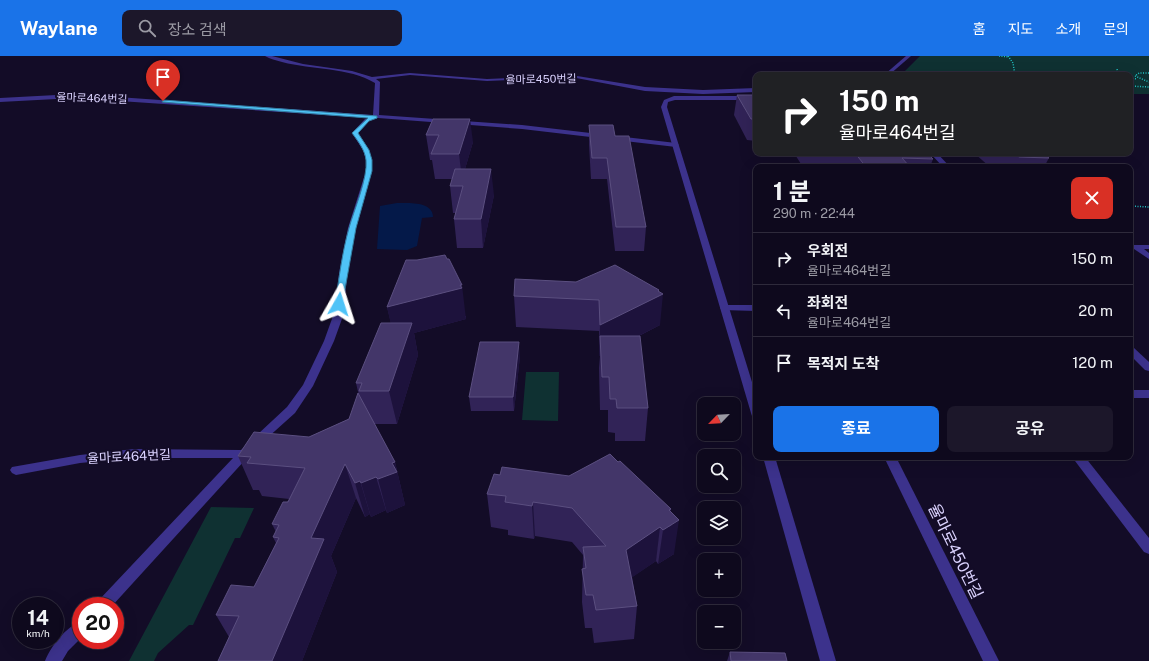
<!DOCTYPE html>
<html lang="ko">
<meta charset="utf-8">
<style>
body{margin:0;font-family:"Public Sans","Noto Sans KR",sans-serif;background:#1c172a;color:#f1f3f6;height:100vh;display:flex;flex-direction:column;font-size:15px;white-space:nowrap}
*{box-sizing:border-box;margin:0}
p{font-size:13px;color:#9b9aa4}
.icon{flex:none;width:22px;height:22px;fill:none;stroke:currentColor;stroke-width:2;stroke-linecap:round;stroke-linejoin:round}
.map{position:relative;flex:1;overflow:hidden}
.side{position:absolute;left:753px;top:108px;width:380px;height:296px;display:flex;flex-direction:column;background:#0e091d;border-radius:8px;box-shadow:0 4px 16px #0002,0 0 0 1px #2e2a3b}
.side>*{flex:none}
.top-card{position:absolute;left:753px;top:16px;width:380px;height:84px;border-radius:8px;box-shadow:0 4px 16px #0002,0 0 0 1px #2e2a3b;background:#202124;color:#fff;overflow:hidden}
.needle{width:26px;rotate:245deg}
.fabs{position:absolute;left:697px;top:341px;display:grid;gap:8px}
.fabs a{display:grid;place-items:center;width:44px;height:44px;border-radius:8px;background:#0e091d;box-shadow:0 4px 16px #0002,0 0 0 1px #2e2a3b;font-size:20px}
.speed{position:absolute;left:12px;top:541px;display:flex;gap:8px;font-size:20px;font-weight:700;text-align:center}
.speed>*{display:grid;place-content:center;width:52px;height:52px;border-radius:50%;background:#0e091d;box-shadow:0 4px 16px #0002,0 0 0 1px #2e2a3b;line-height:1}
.speed small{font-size:10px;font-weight:400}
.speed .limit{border:6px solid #d22;background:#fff;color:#111}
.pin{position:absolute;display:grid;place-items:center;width:34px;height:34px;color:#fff;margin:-41px -17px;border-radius:50% 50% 50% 0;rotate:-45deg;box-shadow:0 0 4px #0007}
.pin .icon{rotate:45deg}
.me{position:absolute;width:44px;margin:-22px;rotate:6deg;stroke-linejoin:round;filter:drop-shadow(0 0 3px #0008)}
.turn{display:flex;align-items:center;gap:14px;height:84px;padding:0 20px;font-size:18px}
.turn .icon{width:52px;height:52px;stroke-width:2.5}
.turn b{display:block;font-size:28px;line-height:34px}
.round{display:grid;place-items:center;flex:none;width:42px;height:42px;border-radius:8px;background:#1c172a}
.summary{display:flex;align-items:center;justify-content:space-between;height:68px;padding:0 20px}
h1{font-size:24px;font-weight:700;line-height:30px}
.action{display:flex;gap:8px;margin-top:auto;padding:8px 20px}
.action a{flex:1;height:46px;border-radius:8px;background:#1a73e8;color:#fff;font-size:16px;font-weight:700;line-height:46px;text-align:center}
.action a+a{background:#1c172a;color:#f1f3f6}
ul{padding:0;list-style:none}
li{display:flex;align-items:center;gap:12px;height:52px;padding:0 20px;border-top:1px solid #2e2a3b}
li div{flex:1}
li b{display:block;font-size:15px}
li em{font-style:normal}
header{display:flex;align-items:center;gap:24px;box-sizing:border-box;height:56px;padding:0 20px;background:#1a73e8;color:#fff}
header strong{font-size:19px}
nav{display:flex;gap:22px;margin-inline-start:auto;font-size:14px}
.search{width:280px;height:36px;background:#1c172a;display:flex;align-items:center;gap:10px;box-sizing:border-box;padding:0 14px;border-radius:8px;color:#9b9aa4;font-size:15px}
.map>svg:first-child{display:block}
.green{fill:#0f3132}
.water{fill:#041949}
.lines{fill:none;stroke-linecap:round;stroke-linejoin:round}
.path{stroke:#21c3c4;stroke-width:1.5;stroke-dasharray:1 1.5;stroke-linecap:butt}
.lane{fill:#3c328c;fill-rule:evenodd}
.street{fill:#3c328c;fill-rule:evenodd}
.wall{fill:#312357}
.shaded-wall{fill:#1d123c}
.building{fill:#433669;stroke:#5b4f80}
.route{fill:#4fc3f7;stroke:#337fa1}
.labels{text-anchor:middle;stroke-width:4;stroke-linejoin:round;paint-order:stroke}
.far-street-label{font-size:11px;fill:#dbd3ff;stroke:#130c27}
.street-label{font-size:13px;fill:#dbd3ff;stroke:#130c27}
.near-street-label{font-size:16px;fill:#dbd3ff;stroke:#130c27}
</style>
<header>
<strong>Waylane</strong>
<div class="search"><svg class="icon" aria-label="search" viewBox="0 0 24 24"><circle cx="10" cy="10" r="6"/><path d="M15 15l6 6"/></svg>장소 검색</div>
<nav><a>홈</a><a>지도</a><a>소개</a><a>문의</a></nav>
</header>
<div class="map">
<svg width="1149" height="605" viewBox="0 0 1149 605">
<rect width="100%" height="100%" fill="#130c27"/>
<g class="green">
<polygon points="920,0 1149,0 1149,38 1130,38 1130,19 901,19"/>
<polygon points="526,316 559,316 558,365 522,364"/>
<polygon points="211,451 254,452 240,482 235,482 193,569 189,569 158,597 154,605 129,605"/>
</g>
<path class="water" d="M397,147C408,147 433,145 433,161L422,162L417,190L407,194L377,193L380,150Z"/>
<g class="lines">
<g class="path">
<polyline points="999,0 1009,1"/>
<polyline points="1008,0 1013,7 1015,19"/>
<polyline points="1149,17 1139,17 1135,20 1149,26"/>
<polyline points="1114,19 1118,17 1117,13"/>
<polyline points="1130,22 1137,23"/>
<polyline points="1130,30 1149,31"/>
<polyline points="1130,150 1149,151"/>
</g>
<g class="lane">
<path d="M265,0H272L303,8L352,15L372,21L410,17L487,23L571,19L645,31L703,34L756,32V36L703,38L645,35L571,21L487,25L410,19L376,23L380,26L379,59L522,69L676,87L679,89L676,91L522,73L378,62L369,65L358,77L369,94L372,104V115L356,172L348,212L343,260L334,285L313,330L295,357L256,392L112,550H96L98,545L233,402H134L80,407L16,419L12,417L10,414L12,411L80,399L134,393L241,394L287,351L303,329L324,285L333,260L340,212L348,172L366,115V104L363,94L352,77L365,63L369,62L75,42L0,46V42L75,38L373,59L375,27C348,11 313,14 282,6C276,4 270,3 265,0Z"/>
<polygon points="906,0 911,0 889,19 884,19"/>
<polygon points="1130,189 1149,189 1149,193 1144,193 1149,197 1149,203 1134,193 1130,193"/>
<polygon points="725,249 756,249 756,255 722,254 720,252"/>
<rect x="1130" y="334" width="19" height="8"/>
<polygon points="884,401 896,401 999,605 983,605"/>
<polygon points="1072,401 1085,401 1149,482 1149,498 1144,496"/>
<path d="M81,565V582L68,595L62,605H45C51,590 66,571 81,565Z"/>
</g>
<g class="street">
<polygon points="674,40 756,40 756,44 675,44 668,46 667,51 756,339 756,361 752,360 751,357 661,51 664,44"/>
<polygon points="930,97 937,97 950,111 943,111"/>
<polygon points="1130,290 1133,291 1149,306 1149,315 1145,314 1130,299"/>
<polygon points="763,401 775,401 836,605 820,605"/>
</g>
</g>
<g class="wall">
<polygon points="737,39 756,39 756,85 747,84 734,59"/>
<polygon points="433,63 473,86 465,113 494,139 483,192 457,192 454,163 456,157 453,157 450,130 452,123 435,123 432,104 430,104 426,79"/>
<polygon points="589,69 615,80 646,171 644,195 615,195 607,123 591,123 589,89"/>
<polygon points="794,97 927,97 933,103 930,111 828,111 828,110 801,108"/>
<polygon points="974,97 1043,97 1049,102 1044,111 990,111"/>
<polygon points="659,236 660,269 639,280 648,352 645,385 615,385 615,377 608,376 608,354 600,354 599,312 600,300 599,300 599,275 516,271 514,240"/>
<polygon points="387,251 466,260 466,263 414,277 418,299 397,368 374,368 395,406 405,449 387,457 386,454 371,461 370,458 365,461 356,442 331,500 337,516 302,605 218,605 229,581 216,559 254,531 276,487 273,481 276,476 272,468 289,443 262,440 259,434 253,434 238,400 309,381 349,363 359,340 356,327 391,267"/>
<polygon points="520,300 514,355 471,355 469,341"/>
<polygon points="487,438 671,453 671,456 674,498 658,508 656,505 632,521 637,550 634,583 594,587 592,572 585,572 582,546 583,499 572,486 535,480 534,483 508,479 508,474 491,471"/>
<polygon points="730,596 787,605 727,605"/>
</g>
<g class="shaded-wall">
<polygon points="470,63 473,86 462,123 459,98"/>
<polygon points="491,113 494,139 483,192 481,163"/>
<polygon points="462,229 466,263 414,277 418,299 397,368 389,335 394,282 387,251"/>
<polygon points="659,234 659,240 663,238 660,269 601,299 600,280 600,300 599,300 600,269"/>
<polygon points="519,286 520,300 514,355 513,341"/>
<polygon points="395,406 405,449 387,457 378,423 392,407"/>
<polygon points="345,408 356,442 331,500 337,516 302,605 272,605 311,482"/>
<polygon points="376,421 386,454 371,461 361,427"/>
<polygon points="360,425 370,458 365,461 355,427"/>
<polygon points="533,446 535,480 534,483 532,450"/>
<polygon points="671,453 669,471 679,464 674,498 658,508 663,474 669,454"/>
<polygon points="660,471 656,505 624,527 626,494"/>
</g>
<g class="building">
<polygon points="737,39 756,39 756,63 751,63"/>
<polygon points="433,63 470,63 459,98 431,98 439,79 426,79"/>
<polygon points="589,69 613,69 615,80 629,80 646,171 616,171 607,102 592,102"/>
<polygon points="855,97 927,97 933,103 902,102 910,111 866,111"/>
<polygon points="1014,97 1043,97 1049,102 1019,101"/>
<polygon points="455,113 491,113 481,163 454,163 463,130 450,130"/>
<polygon points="445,199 447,203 449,203 462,229 460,229 462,232 387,251 406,204 417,204"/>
<polygon points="615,209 659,234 658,235 663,238 600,269 599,244 514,240 515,223 576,226"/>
<polygon points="381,267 412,267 389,335 359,335 362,327 356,327"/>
<polygon points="600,280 640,280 648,352 617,352 616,343 610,343 609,321 602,321"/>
<polygon points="480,286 519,286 513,341 469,341"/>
<polygon points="358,337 395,406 392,407 397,416 378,423 376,421 361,427 360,425 355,427 345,408 311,482 324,483 272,605 218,605 239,560 216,559 231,529 254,531 279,482 273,481 279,469 272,468 283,446 288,446 305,412 247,407 251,401 238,400 254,376 309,381 349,363"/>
<polygon points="610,398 618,406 620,405 671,453 669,454 679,464 663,474 660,471 626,494 637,550 596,554 593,539 586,539 582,513 586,512 583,491 606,490 572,452 533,446 532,450 505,446 506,440 487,438 494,418 500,419 502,411 569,420"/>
<polygon points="730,596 785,597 787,605 731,605"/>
</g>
<path class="route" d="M163,44L377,60V62L369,65L358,77L369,94L372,104V115L356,172L342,250H336L335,248C339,223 342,197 349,172C354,154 368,122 366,104C365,94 358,85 352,77L368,62L162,46Z"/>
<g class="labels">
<g class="far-street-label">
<text transform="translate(541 23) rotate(-1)" y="4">율마로450번길</text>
<text transform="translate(92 42) rotate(2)" y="4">율마로464번길</text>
</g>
<g class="street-label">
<text transform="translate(129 400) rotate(-3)" y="5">율마로464번길</text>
</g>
<g class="near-street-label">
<text transform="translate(956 495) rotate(64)" y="6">율마로450번길</text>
</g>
</g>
</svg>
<div class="fabs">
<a><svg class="needle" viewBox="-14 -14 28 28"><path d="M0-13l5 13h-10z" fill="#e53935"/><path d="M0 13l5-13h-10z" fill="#9b9aa4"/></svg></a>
<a><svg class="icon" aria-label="search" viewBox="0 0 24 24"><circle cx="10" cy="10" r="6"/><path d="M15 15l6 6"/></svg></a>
<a><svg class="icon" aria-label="layers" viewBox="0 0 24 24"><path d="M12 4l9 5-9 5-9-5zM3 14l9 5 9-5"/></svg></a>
<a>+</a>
<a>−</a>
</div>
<div class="speed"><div>14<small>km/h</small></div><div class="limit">20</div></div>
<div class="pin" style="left:163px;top:45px;background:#d93025"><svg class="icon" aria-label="arrive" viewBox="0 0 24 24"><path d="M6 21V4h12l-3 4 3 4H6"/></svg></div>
<svg class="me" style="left:339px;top:248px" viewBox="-20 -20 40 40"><path d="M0-17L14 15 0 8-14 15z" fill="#4fc3f7" stroke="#fff" stroke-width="4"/></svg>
<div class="top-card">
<div class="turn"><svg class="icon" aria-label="right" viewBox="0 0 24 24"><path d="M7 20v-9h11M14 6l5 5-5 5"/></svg><div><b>150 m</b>율마로464번길</div></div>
</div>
<section class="side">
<div class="summary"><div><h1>1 분</h1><p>290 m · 22:44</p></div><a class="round" style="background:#d93025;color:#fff"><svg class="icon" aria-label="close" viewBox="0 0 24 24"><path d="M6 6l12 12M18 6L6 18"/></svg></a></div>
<ul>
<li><svg class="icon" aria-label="right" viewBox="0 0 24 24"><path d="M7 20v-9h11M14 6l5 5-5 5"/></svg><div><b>우회전</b><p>율마로464번길</p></div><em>150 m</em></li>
<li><svg class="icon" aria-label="left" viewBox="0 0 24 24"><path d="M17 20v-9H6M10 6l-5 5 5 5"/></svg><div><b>좌회전</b><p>율마로464번길</p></div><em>20 m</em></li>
<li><svg class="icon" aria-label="arrive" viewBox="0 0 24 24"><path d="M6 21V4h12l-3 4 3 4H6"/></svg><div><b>목적지 도착</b></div><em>120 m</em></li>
</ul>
<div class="action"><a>종료</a><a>공유</a></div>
</section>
</div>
